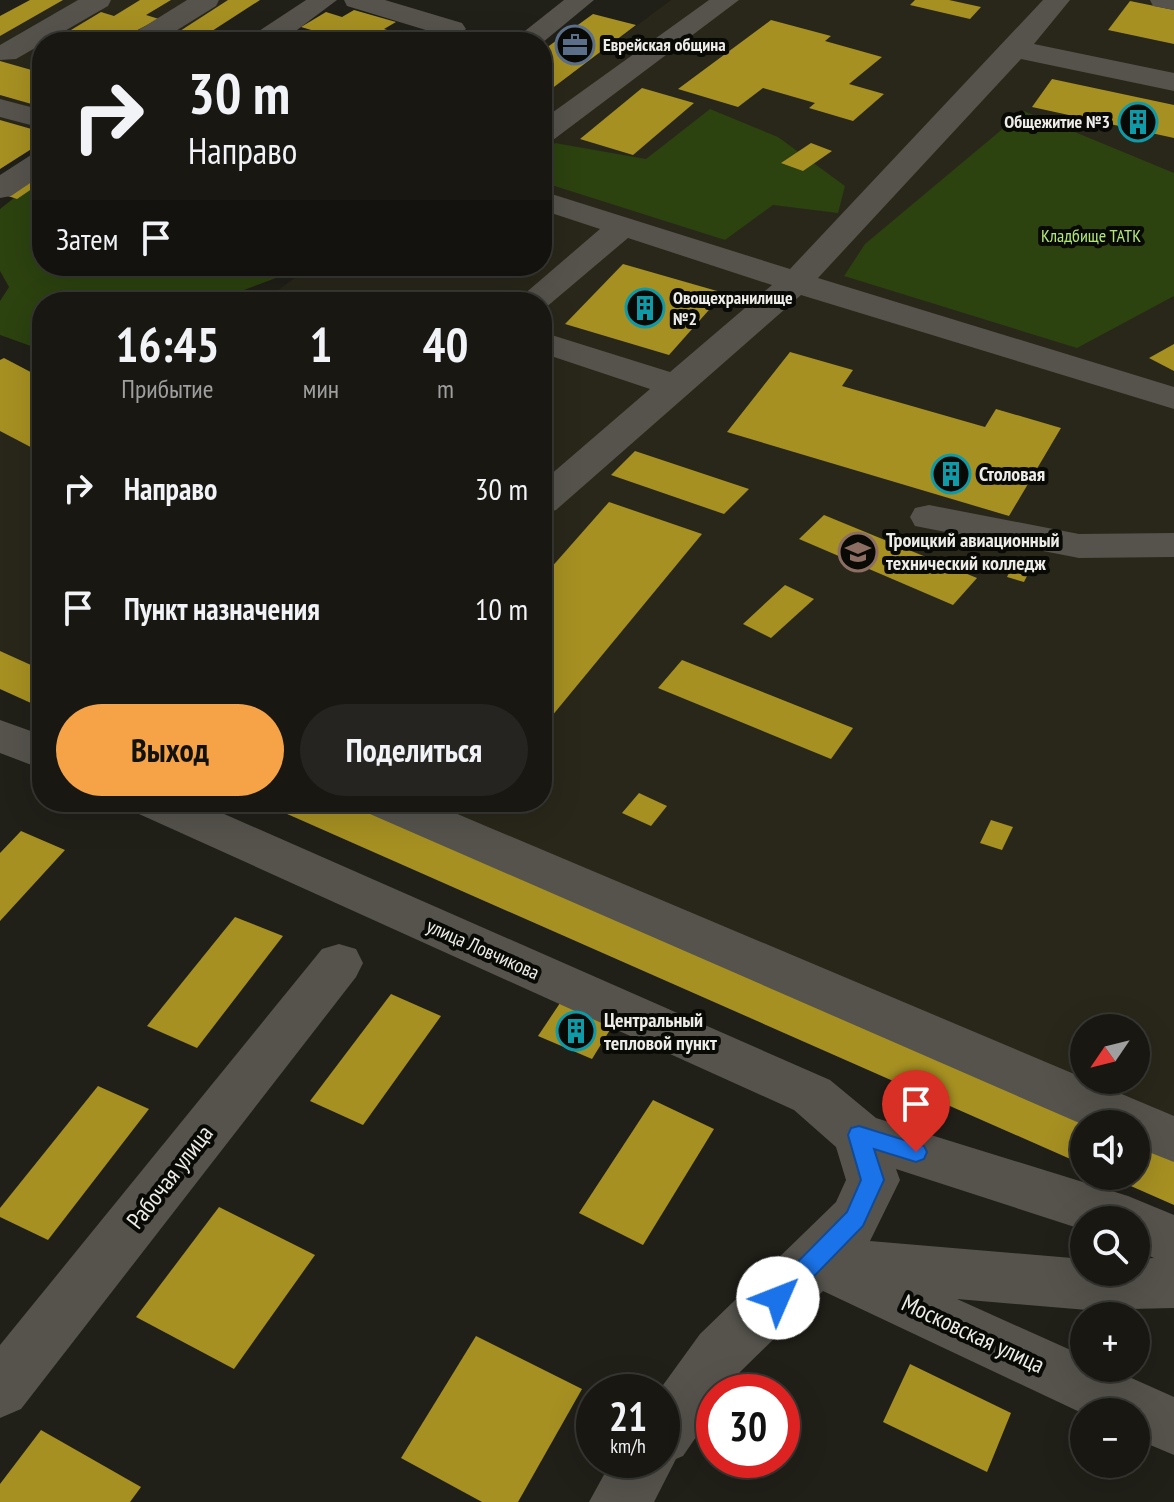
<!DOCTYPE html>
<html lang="ru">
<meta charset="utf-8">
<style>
body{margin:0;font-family:"PT Sans Narrow",sans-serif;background:#252420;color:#f1f3f6;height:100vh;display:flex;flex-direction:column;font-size:30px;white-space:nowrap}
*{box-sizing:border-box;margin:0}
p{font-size:26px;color:#9f9f9f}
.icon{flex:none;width:44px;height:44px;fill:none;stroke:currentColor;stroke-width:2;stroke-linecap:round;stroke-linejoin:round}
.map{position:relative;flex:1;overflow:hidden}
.panel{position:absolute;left:32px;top:292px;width:520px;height:520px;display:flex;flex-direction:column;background:#181712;border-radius:32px;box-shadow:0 8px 32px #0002,0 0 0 2px #363632}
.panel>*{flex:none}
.banner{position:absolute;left:32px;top:32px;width:520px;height:244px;border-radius:32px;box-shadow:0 8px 32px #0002,0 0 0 2px #363632;background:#181712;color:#f1f3f6;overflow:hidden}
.needle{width:52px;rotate:235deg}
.tools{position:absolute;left:1070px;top:1014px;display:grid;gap:16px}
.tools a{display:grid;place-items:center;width:80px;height:80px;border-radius:50%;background:#181712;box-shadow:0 8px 32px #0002,0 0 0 2px #363632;font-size:40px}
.speed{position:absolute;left:576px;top:1374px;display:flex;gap:16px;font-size:40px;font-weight:700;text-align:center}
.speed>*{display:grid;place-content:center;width:104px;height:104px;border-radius:50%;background:#181712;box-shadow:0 8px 32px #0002,0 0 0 2px #363632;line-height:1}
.speed small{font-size:20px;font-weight:400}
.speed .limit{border:12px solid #d22;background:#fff;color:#111}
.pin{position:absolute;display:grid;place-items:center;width:68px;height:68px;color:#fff;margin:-82px -34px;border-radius:50% 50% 50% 0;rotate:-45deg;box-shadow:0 0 8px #0007}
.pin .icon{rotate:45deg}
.me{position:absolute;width:88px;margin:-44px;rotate:46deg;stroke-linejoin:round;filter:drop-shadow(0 0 6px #0008)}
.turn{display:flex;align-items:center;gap:28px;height:168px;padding:0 24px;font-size:36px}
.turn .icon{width:104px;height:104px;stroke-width:2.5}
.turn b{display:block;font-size:56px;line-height:68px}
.then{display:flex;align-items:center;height:76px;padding:0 24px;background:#0003;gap:16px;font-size:30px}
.eta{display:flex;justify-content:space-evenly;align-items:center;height:136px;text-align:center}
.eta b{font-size:48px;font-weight:700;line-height:56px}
.cta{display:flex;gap:16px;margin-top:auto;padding:16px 24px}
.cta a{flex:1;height:92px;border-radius:48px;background:#f5a346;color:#111;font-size:32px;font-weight:700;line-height:92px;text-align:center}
.cta a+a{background:#252420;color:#f1f3f6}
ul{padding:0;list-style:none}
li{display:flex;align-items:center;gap:24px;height:120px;padding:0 24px}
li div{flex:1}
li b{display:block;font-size:30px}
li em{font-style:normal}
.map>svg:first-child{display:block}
.built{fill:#29271a;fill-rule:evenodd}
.green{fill:#2c420f}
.building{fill:#a69022}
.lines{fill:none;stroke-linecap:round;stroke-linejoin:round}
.minor{fill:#55534c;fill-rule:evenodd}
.route{fill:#1a73e8;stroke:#114b97;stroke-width:2}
.labels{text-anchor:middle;stroke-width:8;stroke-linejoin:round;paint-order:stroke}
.far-poi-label{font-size:18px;font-weight:bold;fill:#edece8;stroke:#090906;text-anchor:start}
.far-park-label{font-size:18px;fill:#b2e776;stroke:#090906}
.poi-label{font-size:20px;font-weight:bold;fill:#edece8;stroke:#090906;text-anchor:start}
.street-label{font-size:20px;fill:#edece8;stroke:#090906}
.near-street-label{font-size:24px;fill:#edece8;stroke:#090906}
</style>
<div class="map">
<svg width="1174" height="1502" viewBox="0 0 1174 1502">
<rect width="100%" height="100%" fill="#201f18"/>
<g class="built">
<polygon points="30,0 260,0 195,42 42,42 42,150 32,148 0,169 0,16"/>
<path d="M671,0H1174V1205L1108,1176H1136V1124H1084V1165L260,802H542V302H262L311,266H542V96ZM1084,1028H1136V1080H1084Z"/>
<polygon points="42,378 42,708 0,689 0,411"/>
</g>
<g class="green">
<polygon points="710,109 778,137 845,186 838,213 773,205 725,240 542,182 542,158 555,143 646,159"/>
<polygon points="1024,111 1174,173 1174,296 1077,348 844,276 865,244"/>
<polygon points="42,176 42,266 294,266 292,272 212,302 42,302 42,350 0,335 0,301 9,287 0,271 0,209"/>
</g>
<g class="building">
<polygon points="30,0 63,0 0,36 0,16"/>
<polygon points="140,0 171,0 146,15 159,19 114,42 51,42 101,12 114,16"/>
<polygon points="228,0 260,0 195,42 163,42"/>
<polygon points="915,0 949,0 981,7 970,19 910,5"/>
<polygon points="1130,1 1174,10 1174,44 1108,30"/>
<polygon points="354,10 396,22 384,29 403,35 391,42 304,40 318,32 301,27 326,12 342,17"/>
<polygon points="593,14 636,25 542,96 542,51"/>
<polygon points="771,20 831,36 825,41 882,57 849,84 884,94 853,121 809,108 815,103 763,88 738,107 678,89"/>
<polygon points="0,61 42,73 42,107 0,95"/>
<polygon points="1052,79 1174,105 1174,138 1032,107"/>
<polygon points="642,88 694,103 633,155 580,139"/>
<polygon points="0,120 42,132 42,150 33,148 0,169"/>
<polygon points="811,143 832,151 803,171 781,163"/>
<polygon points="42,170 42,182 17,199 5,195"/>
<polygon points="623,264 724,293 669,355 565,324"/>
<polygon points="402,291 431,302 388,302"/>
<polygon points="1174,344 1174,371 1149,358"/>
<polygon points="790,352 853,370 842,386 985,427 996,409 1061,428 1009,516 727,432"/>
<polygon points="4,358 42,378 42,453 0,431 0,360"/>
<polygon points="635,451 749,489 724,514 611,475"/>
<polygon points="609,502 702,534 542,728 542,578"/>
<polygon points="824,515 977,578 953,605 799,539"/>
<polygon points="1013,565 1030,570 1024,582 1007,577"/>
<polygon points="785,585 814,599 771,638 743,624"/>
<polygon points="0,651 42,670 42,708 0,689"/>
<polygon points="682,660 853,728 831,759 658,688"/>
<polygon points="639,793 667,806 651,826 622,813"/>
<polygon points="260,802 353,802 1098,1124 1084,1124 1084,1165"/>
<polygon points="991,820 1013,827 1002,850 980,843"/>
<polygon points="21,831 65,850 0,921 0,853"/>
<polygon points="235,917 283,936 197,1048 147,1026"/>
<polygon points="391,994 441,1016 363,1125 310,1101"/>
<polygon points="560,1003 613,1025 592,1059 538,1036"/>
<polygon points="98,1086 149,1109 48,1240 0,1217 0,1208"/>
<polygon points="653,1100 714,1129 643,1245 579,1213"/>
<polygon points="1136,1141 1174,1157 1174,1205 1108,1176 1136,1176"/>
<polygon points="219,1207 315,1255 234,1369 136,1317"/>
<polygon points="476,1336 582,1389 518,1502 482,1502 401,1458"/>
<polygon points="910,1364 1011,1413 987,1472 883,1422"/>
<polygon points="41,1430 141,1487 130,1502 0,1502 0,1484"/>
</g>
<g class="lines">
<g class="minor">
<polygon points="78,0 111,0 108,6 16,59 0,60 0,45"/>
<polygon points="187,0 219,0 216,6 158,42 125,42 129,36"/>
<polygon points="306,0 337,0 281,42 250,42 253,35"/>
<polygon points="344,0 385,0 462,23 466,29 449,42 415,42 429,31 347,6"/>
<polygon points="564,0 594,0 542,43 511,42"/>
<polygon points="709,0 739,0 553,140 542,143 542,120"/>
<polygon points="1043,0 1070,0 1034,44 1174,73 1174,91 1021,59 818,278 1174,387 1174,409 801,295 556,510 542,514 542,482 650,389 542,353 542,332 670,372 772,285 628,238 544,309 542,302 515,302 600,229 542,210 542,191 790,269"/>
<polygon points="1150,0 1174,0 1174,10 1153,6"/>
<polygon points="0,99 42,110 42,128 0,117"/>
<polygon points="42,152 42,175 11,196 0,198 0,175 31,155"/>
<polygon points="929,505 1079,534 1174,533 1174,557 1079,558 915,526 910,517 915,508"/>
<polygon points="0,720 42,735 42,769 0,753"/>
<path d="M132,802H197L830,1080L876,1118L1128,1196L1174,1215V1308L1087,1310L957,1299L1084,1356V1368H1109L1174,1397V1455L1136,1439V1412H1084V1414L823,1291L740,1372L727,1392H714V1411L683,1456L676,1459L654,1502H589L612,1460H662V1392H658L700,1334L836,1202L846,1180L836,1147L794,1110L139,814ZM896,1169L1084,1230V1220H1136V1250L1154,1258L1136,1259V1272H1084V1259L870,1241L900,1180Z"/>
<polygon points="363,802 429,802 1174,1116 1174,1162 1136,1147 1136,1124 1084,1125 370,814"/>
<polygon points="339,944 356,949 363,963 356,977 21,1409 0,1418 0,1345 322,949"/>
</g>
</g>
<polygon class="route" points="859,1126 924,1146 927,1152 924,1159 916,1162 874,1149 884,1180 863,1226 786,1305 778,1309 769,1305 766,1298 769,1291 847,1212 861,1180 848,1135 851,1128"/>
<defs>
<symbol id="office-ring" viewBox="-11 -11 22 22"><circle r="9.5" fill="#090906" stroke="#5c6f8a" stroke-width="1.5"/><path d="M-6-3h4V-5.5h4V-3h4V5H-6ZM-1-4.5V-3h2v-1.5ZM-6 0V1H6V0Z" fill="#5c6f8a"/></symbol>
<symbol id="building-ring" viewBox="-11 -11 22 22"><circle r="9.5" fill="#090906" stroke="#0f9aa8" stroke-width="1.5"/><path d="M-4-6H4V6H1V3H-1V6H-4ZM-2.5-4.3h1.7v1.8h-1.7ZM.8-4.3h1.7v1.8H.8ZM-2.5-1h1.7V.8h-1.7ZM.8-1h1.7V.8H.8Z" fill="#0f9aa8"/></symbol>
<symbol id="university-ring" viewBox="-11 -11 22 22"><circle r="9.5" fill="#090906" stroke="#8d6e63" stroke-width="1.5"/><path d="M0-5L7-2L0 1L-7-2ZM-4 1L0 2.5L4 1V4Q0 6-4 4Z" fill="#8d6e63"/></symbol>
</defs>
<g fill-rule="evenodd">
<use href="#office-ring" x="553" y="23" width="44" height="44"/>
<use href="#building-ring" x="1116" y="100" width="44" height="44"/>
<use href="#building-ring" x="623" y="286" width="44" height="44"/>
<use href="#building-ring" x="929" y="452" width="44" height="44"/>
<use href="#university-ring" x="836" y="530" width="44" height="44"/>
<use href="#building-ring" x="554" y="1009" width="44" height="44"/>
</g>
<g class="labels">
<g class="far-poi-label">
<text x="603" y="51">Еврейская община</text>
<text x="1110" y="128" text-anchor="end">Общежитие №3</text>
<text x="673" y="304">Овощехранилище<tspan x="673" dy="21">№2</tspan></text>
</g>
<g class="far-park-label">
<text x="1091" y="242">Кладбище ТАТК</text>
</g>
<g class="poi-label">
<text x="979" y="481">Столовая</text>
<text x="886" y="547">Троицкий авиационный<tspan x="886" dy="23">технический колледж</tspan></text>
<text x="604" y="1027">Центральный<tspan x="604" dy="23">тепловой пункт</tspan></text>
</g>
<g class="street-label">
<text transform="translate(483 949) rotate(24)" y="7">улица Ловчикова</text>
</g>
<g class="near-street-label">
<text transform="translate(170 1177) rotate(-52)" y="8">Рабочая улица</text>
<text transform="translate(973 1334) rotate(25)" y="8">Московская улица</text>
</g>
</g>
</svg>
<div class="tools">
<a><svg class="needle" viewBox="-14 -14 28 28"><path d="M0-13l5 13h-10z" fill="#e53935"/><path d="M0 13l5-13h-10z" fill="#9f9f9f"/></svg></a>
<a><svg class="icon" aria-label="sound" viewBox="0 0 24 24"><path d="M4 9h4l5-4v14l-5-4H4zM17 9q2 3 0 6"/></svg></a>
<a><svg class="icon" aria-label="search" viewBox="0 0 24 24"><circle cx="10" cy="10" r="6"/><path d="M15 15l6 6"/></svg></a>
<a>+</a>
<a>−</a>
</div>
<div class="speed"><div>21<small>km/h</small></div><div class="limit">30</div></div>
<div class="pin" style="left:916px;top:1152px;background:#d93025"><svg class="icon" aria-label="arrive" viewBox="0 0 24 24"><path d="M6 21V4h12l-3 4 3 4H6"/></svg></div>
<svg class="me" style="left:778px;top:1298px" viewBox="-20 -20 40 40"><circle r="19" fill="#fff"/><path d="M0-13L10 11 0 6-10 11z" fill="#1a73e8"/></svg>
<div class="banner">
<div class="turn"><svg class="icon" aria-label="right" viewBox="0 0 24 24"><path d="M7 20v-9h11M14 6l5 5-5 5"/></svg><div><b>30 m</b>Направо</div></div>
<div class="then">Затем<svg class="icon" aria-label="arrive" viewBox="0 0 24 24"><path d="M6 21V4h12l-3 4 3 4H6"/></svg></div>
</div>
<section class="panel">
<div class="eta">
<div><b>16:45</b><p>Прибытие</p></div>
<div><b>1</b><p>мин</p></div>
<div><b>40</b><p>m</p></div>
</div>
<ul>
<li><svg class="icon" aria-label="right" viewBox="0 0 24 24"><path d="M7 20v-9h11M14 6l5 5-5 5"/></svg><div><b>Направо</b></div><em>30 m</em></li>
<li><svg class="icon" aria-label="arrive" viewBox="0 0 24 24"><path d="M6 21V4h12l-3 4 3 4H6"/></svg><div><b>Пункт назначения</b></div><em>10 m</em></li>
</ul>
<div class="cta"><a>Выход</a><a>Поделиться</a></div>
</section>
</div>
